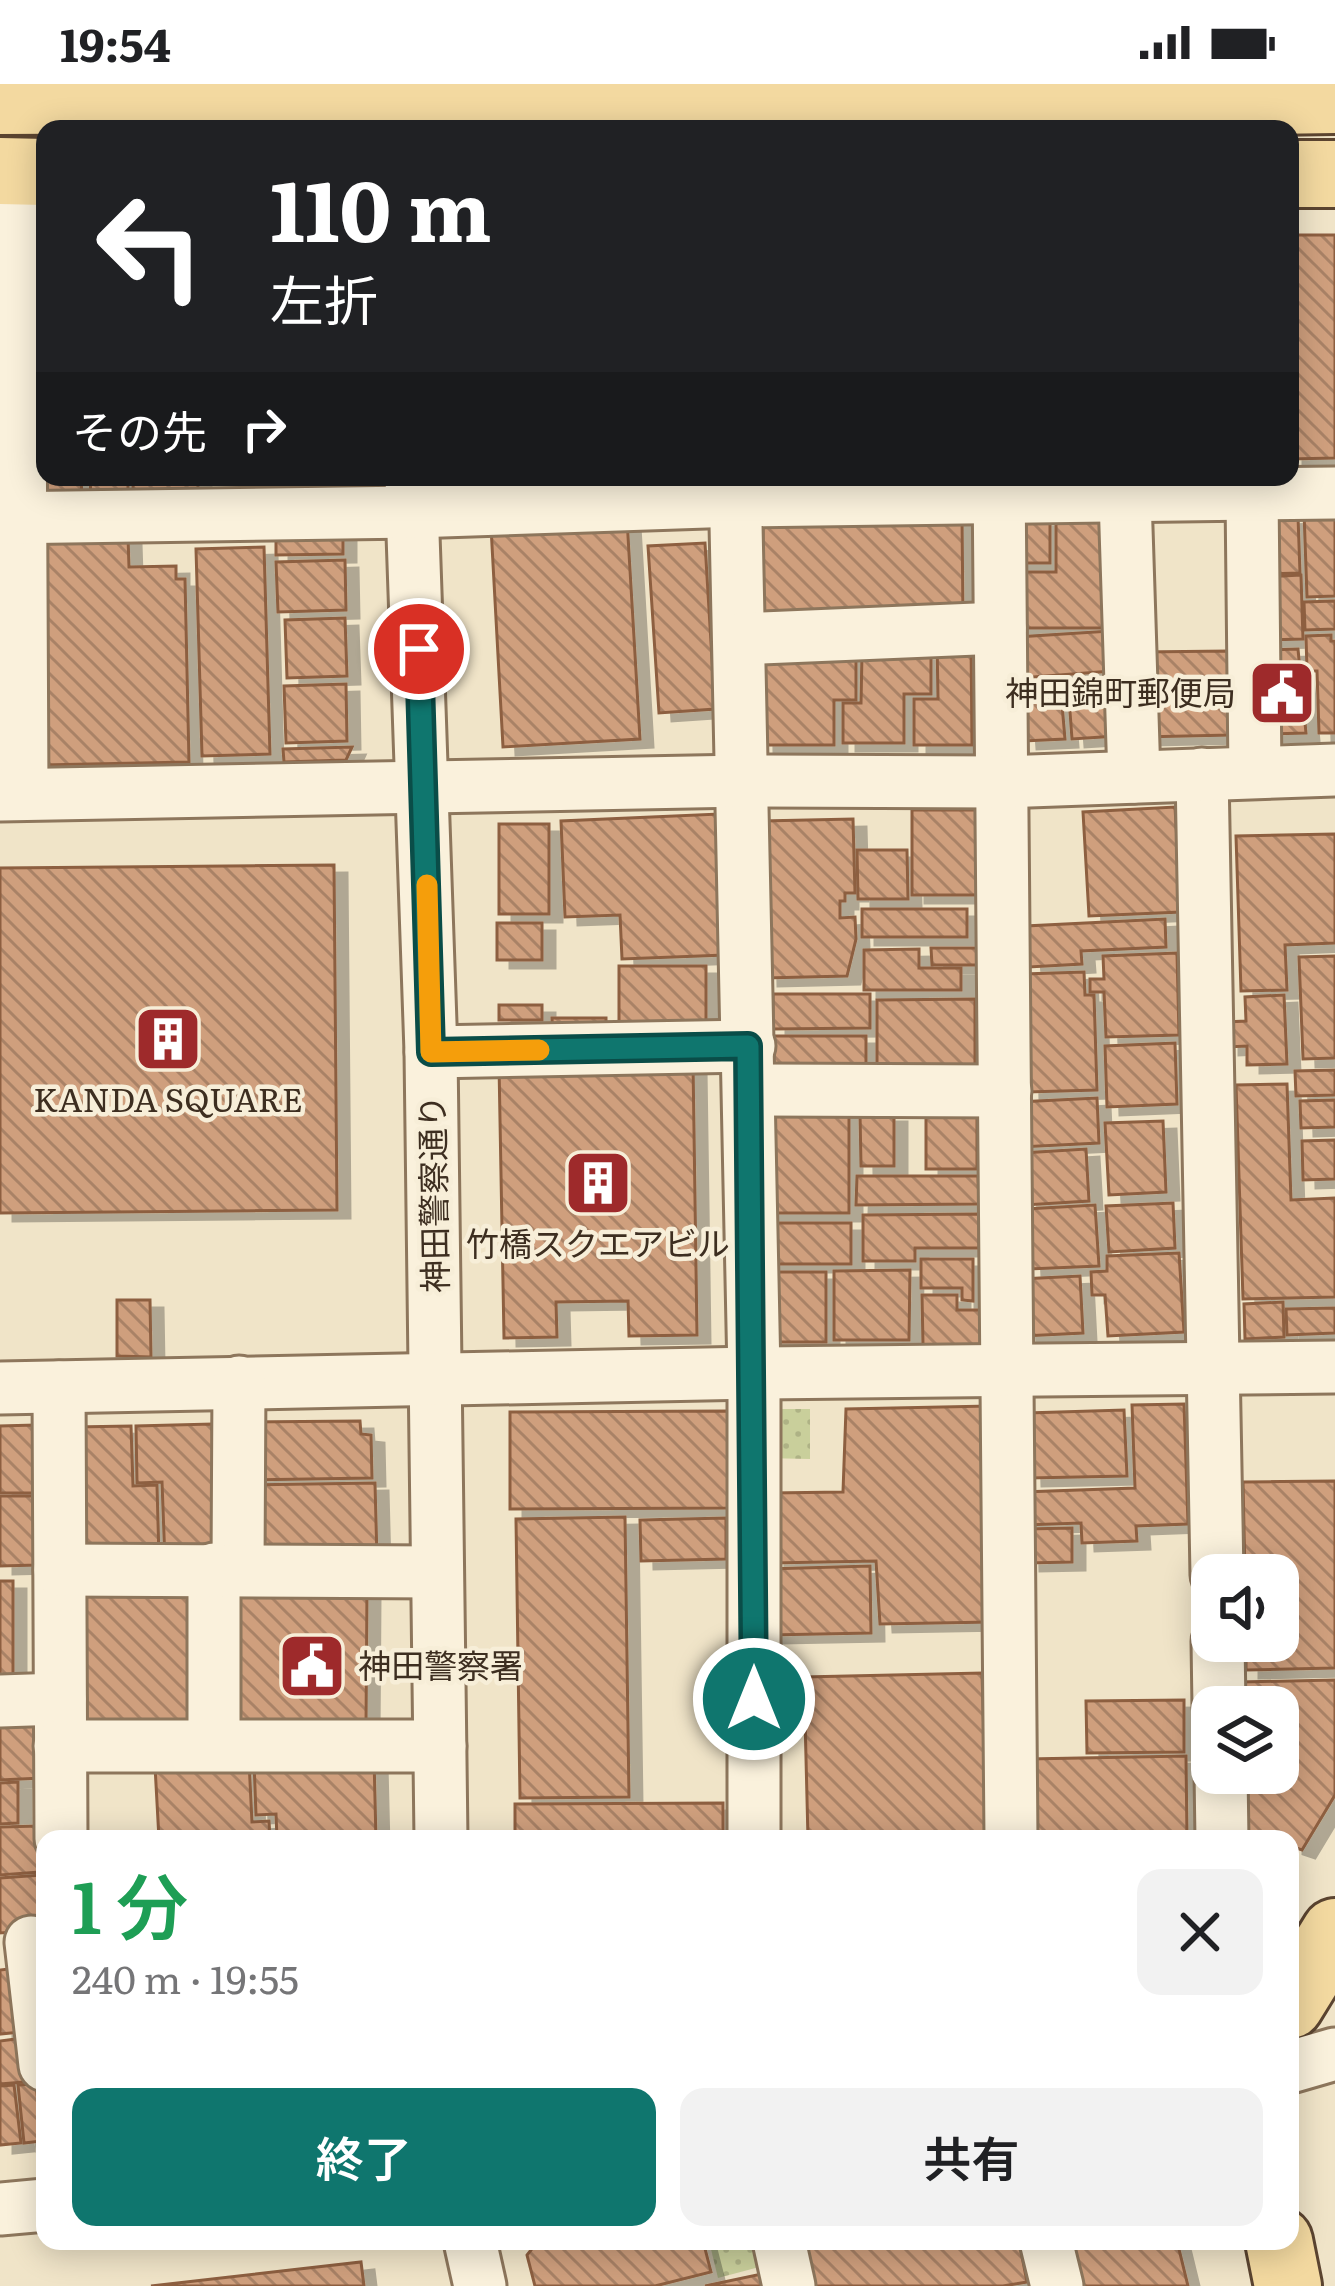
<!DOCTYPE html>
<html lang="ja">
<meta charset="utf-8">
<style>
body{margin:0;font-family:Literata,"Noto Sans JP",serif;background:#f2f2f2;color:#202124;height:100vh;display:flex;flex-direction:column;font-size:45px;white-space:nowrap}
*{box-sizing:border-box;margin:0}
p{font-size:39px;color:#757577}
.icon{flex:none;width:66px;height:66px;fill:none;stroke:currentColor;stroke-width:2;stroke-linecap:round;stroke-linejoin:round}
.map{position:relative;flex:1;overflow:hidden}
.details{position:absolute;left:36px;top:1746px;width:1263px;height:420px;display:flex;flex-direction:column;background:#fff;border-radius:24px;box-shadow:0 6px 30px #0003}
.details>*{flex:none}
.top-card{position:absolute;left:36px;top:36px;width:1263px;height:366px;border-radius:24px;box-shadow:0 6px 30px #0003;background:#202124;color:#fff;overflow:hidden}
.buttons{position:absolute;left:1191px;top:1470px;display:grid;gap:24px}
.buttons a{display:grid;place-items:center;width:108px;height:108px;border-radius:24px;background:#fff;box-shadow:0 6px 30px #0003;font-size:60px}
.pin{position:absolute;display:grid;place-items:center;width:102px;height:102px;color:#fff;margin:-51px;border:6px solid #fff;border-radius:50%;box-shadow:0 3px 12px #0007}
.me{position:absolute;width:132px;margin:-66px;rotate:0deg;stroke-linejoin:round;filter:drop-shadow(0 0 9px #0008)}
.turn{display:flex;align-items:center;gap:42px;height:252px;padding:0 36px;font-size:54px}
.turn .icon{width:156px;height:156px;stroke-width:2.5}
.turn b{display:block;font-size:84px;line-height:102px}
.then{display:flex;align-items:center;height:114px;padding:0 36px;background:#0003;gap:24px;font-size:45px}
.round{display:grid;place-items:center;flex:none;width:126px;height:126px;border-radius:24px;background:#f2f2f2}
.headline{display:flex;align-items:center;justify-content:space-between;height:204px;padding:0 36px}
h1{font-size:72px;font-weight:600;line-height:90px;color:#1e9e55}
.button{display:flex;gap:24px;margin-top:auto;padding:24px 36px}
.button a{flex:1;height:138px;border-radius:24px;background:#0f766e;color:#fff;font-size:48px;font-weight:600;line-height:138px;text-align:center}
.button a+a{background:#f2f2f2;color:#202124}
.status{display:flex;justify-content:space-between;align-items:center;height:84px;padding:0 60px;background:#fff;direction:ltr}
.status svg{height:33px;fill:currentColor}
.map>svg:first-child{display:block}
.park{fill:url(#park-dots)}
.building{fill:url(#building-back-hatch);stroke:#8d5f41;stroke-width:3;filter:url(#shadow)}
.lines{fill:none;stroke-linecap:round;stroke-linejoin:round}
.minor-casing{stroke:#8d765c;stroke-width:57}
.major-casing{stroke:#5b4430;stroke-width:72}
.minor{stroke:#faf1dc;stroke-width:51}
.major{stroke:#f3d9a0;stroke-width:66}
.route-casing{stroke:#0a4d48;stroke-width:30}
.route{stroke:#0f766e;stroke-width:21}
.slow{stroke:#f59e0b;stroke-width:21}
.labels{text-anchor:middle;stroke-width:9;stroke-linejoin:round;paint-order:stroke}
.poi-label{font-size:33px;fill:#3d2e20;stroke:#f7eed8}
.street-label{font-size:33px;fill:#3d2e20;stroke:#f7eed8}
</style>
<div class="status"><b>19:54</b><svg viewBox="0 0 49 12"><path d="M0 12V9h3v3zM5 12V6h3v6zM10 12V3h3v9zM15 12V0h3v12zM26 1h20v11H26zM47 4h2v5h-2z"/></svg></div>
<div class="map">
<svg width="1335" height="2202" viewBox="0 0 1335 2202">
<defs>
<pattern id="park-dots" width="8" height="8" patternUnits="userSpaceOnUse" patternTransform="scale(3)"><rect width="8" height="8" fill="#c9cf9b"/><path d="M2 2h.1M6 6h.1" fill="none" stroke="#aeb285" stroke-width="1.8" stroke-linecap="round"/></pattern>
<pattern id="building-back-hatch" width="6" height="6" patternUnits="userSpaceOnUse" patternTransform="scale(3)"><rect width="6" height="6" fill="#cf9f7d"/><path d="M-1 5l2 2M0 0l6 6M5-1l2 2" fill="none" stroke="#a98266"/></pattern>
<filter id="shadow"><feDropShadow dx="13" dy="8" stdDeviation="0" flood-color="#0004"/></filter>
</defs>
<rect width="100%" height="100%" fill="#f0e4c8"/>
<g class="park">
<polygon points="761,1325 810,1325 810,1375 761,1374"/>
<polygon points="709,2157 757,2157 763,2182 718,2194"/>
</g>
<g class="building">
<polygon points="1290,151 1335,151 1335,374 1290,375"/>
<polygon points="34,393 81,393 82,414 35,415"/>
<polygon points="90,393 128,393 128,414 91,414"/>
<rect x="133" y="393" width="65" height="16"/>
<polygon points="265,393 338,393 338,412 265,414"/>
<polygon points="476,393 536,393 537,402 477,406"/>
<polygon points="541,393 602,393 602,400 541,399"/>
<polygon points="1335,427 1335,512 1307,513 1304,428"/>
<polygon points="1056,430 1117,430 1117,544 1015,544 1015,488 1056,488"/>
<polygon points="763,432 962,432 963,535 763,535"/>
<polygon points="1298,432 1300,489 1265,490 1262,434"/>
<polygon points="627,435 640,655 503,663 491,443"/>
<rect x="1008" y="435" width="42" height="44"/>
<polygon points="343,446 343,470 276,471 276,448"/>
<polygon points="128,452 129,483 176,482 176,495 185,495 189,678 41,681 36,454"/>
<polygon points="705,459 715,625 659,629 648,462"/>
<polygon points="264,463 270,670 202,672 196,465"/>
<polygon points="345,476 346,526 278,528 276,478"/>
<polygon points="1301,491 1303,555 1266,556 1264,493"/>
<polygon points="1335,517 1335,545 1305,546 1304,518"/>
<polygon points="345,534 347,592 287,594 285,536"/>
<polygon points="1110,547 1112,587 1020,594 1017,553"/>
<polygon points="1331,551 1331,557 1335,557 1335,649 1319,649 1317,587 1307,587 1306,552"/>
<polygon points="937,556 971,556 972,661 914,661 914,615 938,615"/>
<polygon points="1298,565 1306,649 1268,650 1266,566"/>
<polygon points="1229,567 1231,651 1141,653 1140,568"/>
<polygon points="862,569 931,569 931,610 904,610 904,659 843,659 843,619 861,619"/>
<polygon points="856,570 856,616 834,616 834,661 761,661 760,577"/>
<polygon points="1060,597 1065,655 1024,657 1020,600"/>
<polygon points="1113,597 1117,652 1072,655 1068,601"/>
<polygon points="346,600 347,657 286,659 284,602"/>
<polygon points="352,663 346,676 284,678 283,665"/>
<polygon points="1175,723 1181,828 1089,832 1083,728"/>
<rect x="912" y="726" width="65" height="85"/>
<polygon points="719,730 725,871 622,875 620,831 565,833 561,737"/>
<polygon points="853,735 855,809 845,809 845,817 840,817 840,834 855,833 856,855 847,892 765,894 762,737"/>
<rect x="499" y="740" width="50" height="90"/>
<polygon points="1335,750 1335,859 1285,861 1287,906 1241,907 1236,752"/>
<polygon points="857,766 907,766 908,815 858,815"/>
<polygon points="334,781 337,1126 0,1129 0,784"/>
<rect x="862" y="825" width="105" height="28"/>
<polygon points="1165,835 1166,863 1081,867 1082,880 1029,883 1026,842"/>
<rect x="497" y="839" width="45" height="37"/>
<polygon points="931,864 982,864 982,881 932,881"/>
<polygon points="919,865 919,884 961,884 961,906 864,906 864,866"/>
<polygon points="1177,869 1179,951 1106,953 1104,908 1090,908 1090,895 1104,895 1103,872"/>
<polygon points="1335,872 1335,974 1303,975 1299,873"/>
<rect x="619" y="882" width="87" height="67"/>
<polygon points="1084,888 1085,911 1094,911 1097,1006 1027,1008 1024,890"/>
<polygon points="773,910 870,910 870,944 773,945"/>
<polygon points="1284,911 1287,980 1247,981 1247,962 1226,963 1226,938 1246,937 1245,913"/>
<polygon points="975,915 975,989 877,990 877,916"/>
<rect x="499" y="921" width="43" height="15"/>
<polygon points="552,934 606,934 606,956 553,957"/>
<polygon points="771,952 866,952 866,987 771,988"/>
<polygon points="1175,959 1177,1020 1107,1023 1105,962"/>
<polygon points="693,978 697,1251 629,1252 628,1217 556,1218 557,1253 504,1254 499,981"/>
<polygon points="1335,986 1335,1011 1296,1012 1295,987"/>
<polygon points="1287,1000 1291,1116 1335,1114 1335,1213 1243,1215 1236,1001"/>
<polygon points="1097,1014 1099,1059 1020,1063 1018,1018"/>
<polygon points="1335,1016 1335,1043 1301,1044 1300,1017"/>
<rect x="762" y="1024" width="87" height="105"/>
<rect x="926" y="1027" width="51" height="58"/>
<polygon points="860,1030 894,1030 894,1082 861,1082"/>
<polygon points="1163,1037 1166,1108 1109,1111 1105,1039"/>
<polygon points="1335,1056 1335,1095 1303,1096 1302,1057"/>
<polygon points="1086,1065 1089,1117 1025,1121 1022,1069"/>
<polygon points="857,1092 978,1092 979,1120 856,1121"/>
<polygon points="1173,1119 1175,1164 1109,1168 1106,1122"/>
<polygon points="1095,1121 1099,1182 1029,1185 1026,1125"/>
<polygon points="979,1130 979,1164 915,1164 915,1177 863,1177 863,1131"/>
<rect x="764" y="1139" width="87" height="41"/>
<polygon points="1179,1169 1184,1248 1108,1252 1105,1211 1092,1211 1091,1188 1107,1187 1107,1172"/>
<polygon points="921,1175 973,1175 973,1217 962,1216 962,1204 921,1204"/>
<polygon points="910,1186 909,1256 834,1256 834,1187"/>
<rect x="762" y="1188" width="64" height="70"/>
<polygon points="1080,1192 1083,1249 1024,1252 1021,1195"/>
<polygon points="922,1211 957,1211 957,1226 981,1226 981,1261 923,1261"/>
<polygon points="117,1216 150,1216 151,1273 117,1272"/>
<polygon points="1283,1218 1284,1253 1245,1255 1244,1220"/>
<polygon points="1335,1224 1335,1249 1287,1251 1286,1225"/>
<polygon points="1184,1320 1188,1440 1136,1442 1137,1457 1082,1459 1081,1439 1024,1441 1023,1408 1135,1404 1132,1321"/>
<polygon points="989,1322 992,1538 880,1540 876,1477 772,1479 771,1409 843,1408 846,1325"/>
<polygon points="1124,1326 1127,1392 1029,1394 1027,1329"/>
<polygon points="729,1327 730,1424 510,1425 510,1328"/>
<polygon points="360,1337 361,1350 371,1351 372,1394 245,1396 245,1338"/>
<polygon points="212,1340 216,1476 165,1478 162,1398 137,1399 136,1342"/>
<polygon points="35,1341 37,1409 0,1409 0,1342"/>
<polygon points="131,1342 133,1402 157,1401 159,1474 76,1476 74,1343"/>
<polygon points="1335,1397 1335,1584 1246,1586 1246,1557 1278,1557 1278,1491 1245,1491 1243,1398"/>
<polygon points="375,1399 377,1475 246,1477 245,1401"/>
<polygon points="0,1412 36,1412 38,1481 0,1482"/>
<polygon points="625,1433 629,1713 520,1714 516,1435"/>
<polygon points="726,1434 726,1475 641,1477 640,1436"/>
<polygon points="1072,1444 1072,1478 1027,1479 1026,1445"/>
<polygon points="870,1482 871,1549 769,1551 767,1485"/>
<rect x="0" y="1497" width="13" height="101"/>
<polygon points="236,1505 367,1506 366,1643 235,1641"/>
<rect x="76" y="1512" width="115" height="130"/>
<polygon points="982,1589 987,1755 808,1755 804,1593"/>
<polygon points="1335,1596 1335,1711 1302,1766 1290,1762 1290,1755 1271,1755 1241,1745 1241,1689 1278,1689 1278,1623 1240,1623 1240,1598"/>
<polygon points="1184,1616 1184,1668 1087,1669 1086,1617"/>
<polygon points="0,1628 42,1636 42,1694 0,1696"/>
<polygon points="1186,1672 1187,1754 1027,1755 1028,1675"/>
<polygon points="374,1674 376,1755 277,1755 276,1730 256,1731 254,1678"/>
<polygon points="249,1677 252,1738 269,1737 270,1755 159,1755 155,1682"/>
<polygon points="18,1698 18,1739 0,1740 0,1699"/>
<polygon points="723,1719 723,1755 515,1755 515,1720"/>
<polygon points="40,1742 40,1788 0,1791 0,1743"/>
<polygon points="42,1791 43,1846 0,1849 0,1794"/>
<polygon points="26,1883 32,1947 0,1950 0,1886"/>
<polygon points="31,1953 36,1997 0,2000 0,1957"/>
<polygon points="36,2000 42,2057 24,2059 18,2001"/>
<polygon points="14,2001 21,2059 0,2061 0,2002"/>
<polygon points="538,2157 703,2157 711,2188 655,2202 535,2202 527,2171"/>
<polygon points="799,2157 1019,2157 1027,2198 1003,2202 809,2202"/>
<polygon points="1070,2157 1177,2157 1188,2202 1081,2202"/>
<polygon points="361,2178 364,2202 151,2202"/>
<polygon points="766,2189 769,2202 705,2202"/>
</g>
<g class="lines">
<defs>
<g id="minor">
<polyline points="19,87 22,710"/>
<polyline points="411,393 431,968 441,1755"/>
<polyline points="735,393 754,1289 754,1755"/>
<polyline points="999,393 1011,1755"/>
<polyline points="1252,411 1255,688"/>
<polyline points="1125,413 1134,693"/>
<polyline points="0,434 413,428 736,417 1335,409"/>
<polyline points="740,555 1000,544"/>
<polyline points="1202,690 1217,1491"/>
<polyline points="0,711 744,697 1000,698 1335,686"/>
<polyline points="431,968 749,962"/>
<polyline points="749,1006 1005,1007"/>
<polyline points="59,1303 61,1755"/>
<polyline points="0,1304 754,1289 1335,1283"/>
<polyline points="238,1484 239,1298"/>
<polyline points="214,1485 214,1660"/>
<polyline points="60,1486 437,1488"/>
<polyline points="1218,1557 1219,1623"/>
<polyline points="0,1617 60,1615"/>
<polyline points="60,1662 440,1662"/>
<polyline points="1221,1689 1222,1755"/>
<polyline points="31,1858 45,1981"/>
<polyline points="1290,1983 1335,1970"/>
<polyline points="0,2125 45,2121"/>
<polyline points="470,2157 480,2202"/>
<polyline points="779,2157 789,2202"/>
<polyline points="1046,2157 1057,2202"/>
</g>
<g id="major">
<polyline points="0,17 392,15 914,23 1335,16"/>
<polyline points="0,87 45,88"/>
<polyline points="1290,90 1335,90"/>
<polyline points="1290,1921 1335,1848"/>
<polyline points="1279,2157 1288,2202"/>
</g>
</defs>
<use href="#minor" class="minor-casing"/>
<use href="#major" class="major-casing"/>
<use href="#minor" class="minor"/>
<use href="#major" class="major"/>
</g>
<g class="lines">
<defs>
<polyline id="route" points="419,565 431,968 748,962 754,1615"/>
</defs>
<use href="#route" class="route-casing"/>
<use href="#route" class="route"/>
<polyline class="slow" points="427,801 431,968 539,966"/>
</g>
<defs>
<symbol id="civic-square" viewBox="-11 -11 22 22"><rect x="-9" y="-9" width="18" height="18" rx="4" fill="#9e2a2b" stroke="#f7eed8"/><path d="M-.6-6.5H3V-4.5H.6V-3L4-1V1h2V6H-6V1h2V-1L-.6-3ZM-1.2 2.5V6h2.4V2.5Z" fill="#fff"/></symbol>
<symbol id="building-square" viewBox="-11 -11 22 22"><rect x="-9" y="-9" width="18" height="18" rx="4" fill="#9e2a2b" stroke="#f7eed8"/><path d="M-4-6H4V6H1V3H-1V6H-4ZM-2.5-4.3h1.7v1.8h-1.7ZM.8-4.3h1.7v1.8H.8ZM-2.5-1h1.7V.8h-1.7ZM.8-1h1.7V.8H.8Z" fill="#fff"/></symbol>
</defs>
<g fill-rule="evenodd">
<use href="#civic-square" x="1244" y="571" width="76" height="76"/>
<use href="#building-square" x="130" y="917" width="76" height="76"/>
<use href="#building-square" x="560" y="1061" width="76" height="76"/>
<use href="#civic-square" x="274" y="1544" width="76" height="76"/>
</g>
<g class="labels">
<g class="poi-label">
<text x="1236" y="621" text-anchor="end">神田錦町郵便局</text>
<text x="168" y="1028">KANDA SQUARE</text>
<text x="598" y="1172">竹橋スクエアビル</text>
<text x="358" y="1594" text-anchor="start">神田警察署</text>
</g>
<g class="street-label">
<text transform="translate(434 1110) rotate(-91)" y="12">神田警察通り</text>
</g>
</g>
</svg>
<div class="buttons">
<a><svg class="icon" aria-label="sound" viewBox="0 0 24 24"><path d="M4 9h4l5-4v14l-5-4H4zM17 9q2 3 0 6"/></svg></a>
<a><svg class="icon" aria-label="layers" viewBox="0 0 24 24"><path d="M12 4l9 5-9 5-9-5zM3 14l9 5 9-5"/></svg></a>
</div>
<div class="pin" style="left:419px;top:565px;background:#d93025"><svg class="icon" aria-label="arrive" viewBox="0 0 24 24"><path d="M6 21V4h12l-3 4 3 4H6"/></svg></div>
<svg class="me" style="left:754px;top:1615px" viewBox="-20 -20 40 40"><circle r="17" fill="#0f766e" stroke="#fff" stroke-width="3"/><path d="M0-11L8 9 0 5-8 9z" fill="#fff"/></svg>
<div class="top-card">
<div class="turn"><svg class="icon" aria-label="left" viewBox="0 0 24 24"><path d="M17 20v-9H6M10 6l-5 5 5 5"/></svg><div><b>110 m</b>左折</div></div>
<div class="then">その先<svg class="icon" aria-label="right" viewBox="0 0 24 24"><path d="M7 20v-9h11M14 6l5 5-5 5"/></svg></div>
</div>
<section class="details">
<div class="headline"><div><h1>1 分</h1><p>240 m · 19:55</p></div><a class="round"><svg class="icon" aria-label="close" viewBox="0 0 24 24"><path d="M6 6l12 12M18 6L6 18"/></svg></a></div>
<div class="button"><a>終了</a><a>共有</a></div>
</section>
</div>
